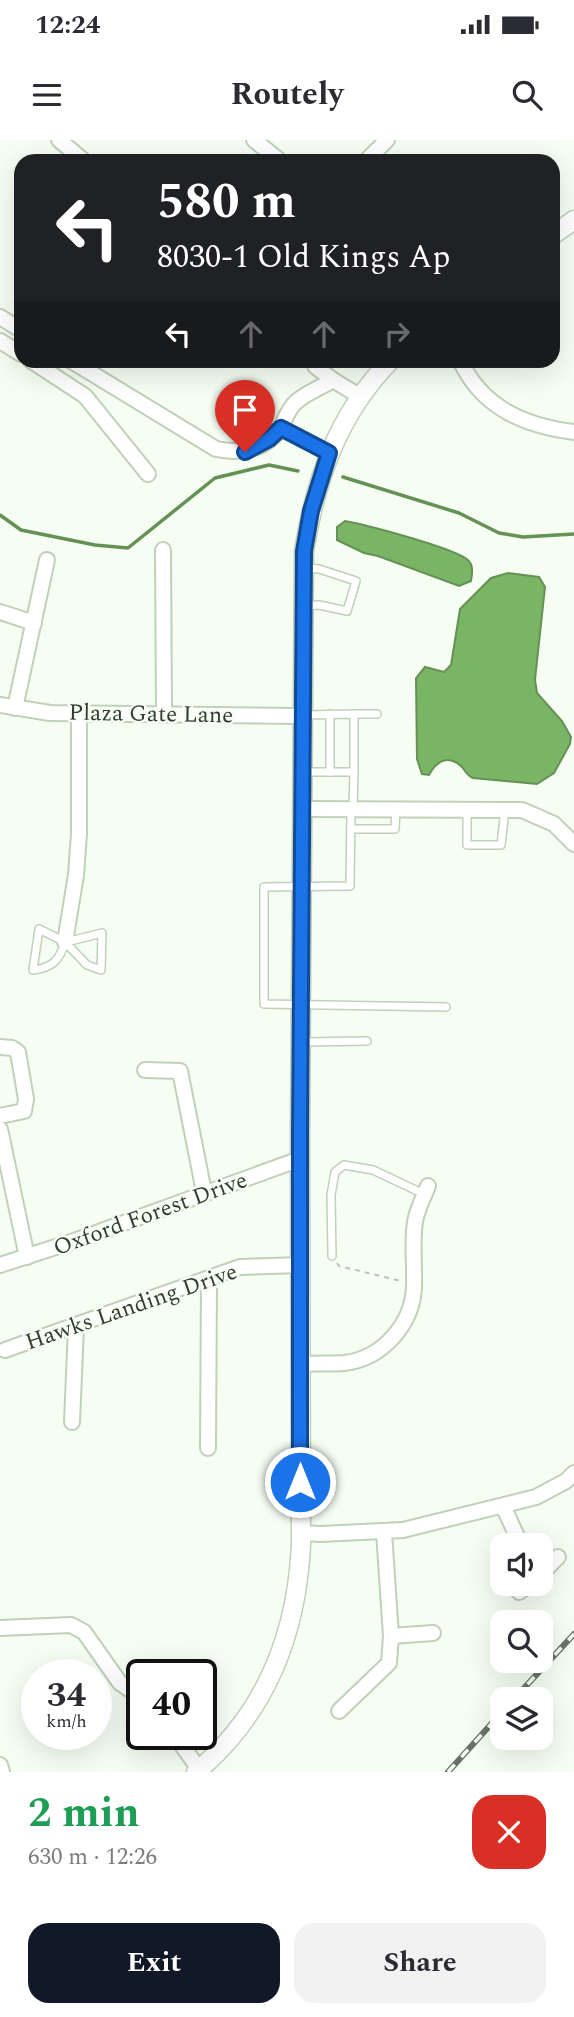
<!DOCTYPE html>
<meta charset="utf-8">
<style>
body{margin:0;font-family:Spectral,serif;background:#f2f2f3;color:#2b2b33;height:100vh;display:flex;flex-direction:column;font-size:26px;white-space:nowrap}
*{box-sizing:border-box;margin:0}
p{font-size:23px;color:#7c7c81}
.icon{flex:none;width:38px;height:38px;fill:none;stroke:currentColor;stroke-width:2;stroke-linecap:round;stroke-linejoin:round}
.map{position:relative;height:1632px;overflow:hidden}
.panel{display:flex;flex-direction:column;background:#fff;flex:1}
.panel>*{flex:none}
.hud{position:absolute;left:14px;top:14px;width:546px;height:214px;border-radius:21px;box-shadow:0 7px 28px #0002;background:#202124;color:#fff;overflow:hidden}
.controls{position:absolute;left:490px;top:1393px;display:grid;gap:14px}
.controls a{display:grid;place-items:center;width:63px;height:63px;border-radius:14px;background:#fff;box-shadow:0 7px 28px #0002;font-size:35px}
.speed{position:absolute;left:21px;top:1519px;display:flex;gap:14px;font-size:35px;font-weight:700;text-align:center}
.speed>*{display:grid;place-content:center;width:91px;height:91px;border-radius:50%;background:#fff;box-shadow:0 7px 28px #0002;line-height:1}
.speed small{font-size:18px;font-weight:400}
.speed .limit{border:4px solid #111;border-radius:10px;background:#fff;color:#111}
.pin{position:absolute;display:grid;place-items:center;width:60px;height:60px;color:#fff;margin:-72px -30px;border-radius:50% 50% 50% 0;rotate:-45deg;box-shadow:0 0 7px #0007}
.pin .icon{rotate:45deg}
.me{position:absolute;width:77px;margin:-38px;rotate:0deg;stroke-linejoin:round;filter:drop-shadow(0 0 5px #0008)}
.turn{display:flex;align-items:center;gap:24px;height:147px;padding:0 28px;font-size:32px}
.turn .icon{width:91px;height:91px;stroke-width:2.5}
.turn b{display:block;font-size:49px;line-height:60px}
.lanes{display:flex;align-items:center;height:66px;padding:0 28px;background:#0003;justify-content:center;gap:35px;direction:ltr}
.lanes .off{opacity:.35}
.round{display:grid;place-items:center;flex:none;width:74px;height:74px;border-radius:21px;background:#f2f2f3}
.headline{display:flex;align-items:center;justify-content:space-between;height:119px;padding:0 28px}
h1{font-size:42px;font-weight:700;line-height:52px;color:#1e9e55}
.button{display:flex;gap:14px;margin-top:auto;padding:14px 28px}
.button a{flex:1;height:80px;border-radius:21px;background:#111827;color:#fff;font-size:28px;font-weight:700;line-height:80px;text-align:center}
.button a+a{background:#f2f2f3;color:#2b2b33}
.status{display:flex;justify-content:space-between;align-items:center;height:49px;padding:0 35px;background:#fff;direction:ltr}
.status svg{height:19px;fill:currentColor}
header{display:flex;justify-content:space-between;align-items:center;height:91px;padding:0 28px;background:#fff;font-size:32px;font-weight:700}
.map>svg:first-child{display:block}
.water{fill:#79b564;stroke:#659155;stroke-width:2}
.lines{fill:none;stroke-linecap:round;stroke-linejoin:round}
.stream{stroke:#659155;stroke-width:3.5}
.service-casing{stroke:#bfd1b9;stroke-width:10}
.minor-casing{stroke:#bfd1b9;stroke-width:18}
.tertiary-casing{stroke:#bfd1b9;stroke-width:21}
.path{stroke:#bcc4ba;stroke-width:2;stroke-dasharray:5 5;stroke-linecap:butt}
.service{stroke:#fff;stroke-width:7}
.minor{stroke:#fff;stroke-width:14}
.tertiary{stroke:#fff;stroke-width:18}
.rail-casing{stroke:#6b7369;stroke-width:6}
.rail{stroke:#f6fef4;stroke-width:3.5;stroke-dasharray:10;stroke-linecap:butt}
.route-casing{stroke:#114b97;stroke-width:18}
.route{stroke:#1a73e8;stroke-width:12}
.labels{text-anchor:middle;stroke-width:5;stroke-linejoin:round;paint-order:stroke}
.street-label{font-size:23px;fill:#353d33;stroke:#f6fef4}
</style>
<div class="status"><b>12:24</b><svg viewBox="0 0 49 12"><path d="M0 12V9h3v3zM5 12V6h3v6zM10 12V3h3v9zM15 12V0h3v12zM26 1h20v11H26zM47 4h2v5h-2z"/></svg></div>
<header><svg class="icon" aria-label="menu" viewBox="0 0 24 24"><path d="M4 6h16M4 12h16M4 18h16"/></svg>Routely<svg class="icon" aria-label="search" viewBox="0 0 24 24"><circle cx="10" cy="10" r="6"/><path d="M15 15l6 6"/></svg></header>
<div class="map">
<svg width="574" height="1632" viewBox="0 0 574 1632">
<rect width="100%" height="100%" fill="#f6fef4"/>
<g class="water">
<path d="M345,381C367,385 454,408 468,420C474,426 472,434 471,441L459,446L378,416L364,413L337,400V387Z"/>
<path d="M508,433L539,437L545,447L535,540L537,553L562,581L571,597L570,604L554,633L537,644L473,638C466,635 466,631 461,626C447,614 436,622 429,635L422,634L417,619L416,538L425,527L444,532L451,525L460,469L491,438Z"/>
</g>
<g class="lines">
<g class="stream">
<polyline points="343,337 459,373 499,393 523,397 574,394"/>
<polyline points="0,375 21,390 95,405 128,408 215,338 269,325 298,331"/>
</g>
<defs>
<g id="service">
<polyline points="304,466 319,465 347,471 356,441 319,429 305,428"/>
<polyline points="354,574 377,574"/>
<polyline points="305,575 354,574 354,632"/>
<polyline points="304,632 354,632 353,668"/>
<polyline points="330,632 330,574"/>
<polyline points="351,669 350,746 264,747 264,864 446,867"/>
<polyline points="467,669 467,705 501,705 505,669"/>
<polyline points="351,689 395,689 396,669"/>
<path d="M65,802C60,820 52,828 33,830L39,789L65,802L87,825L101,830L102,793L66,802"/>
<polyline points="302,902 367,901"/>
<polyline points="332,1116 331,1055 335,1032 344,1025 373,1030 424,1054"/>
</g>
<g id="minor">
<polyline points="59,0 84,21"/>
<polyline points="254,0 280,21"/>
<polyline points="366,21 387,0"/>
<polyline points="0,177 21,190"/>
<polyline points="0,201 21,214"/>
<polyline points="30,220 85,256 148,334"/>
<path d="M70,220L216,309C241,314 268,310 282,285C286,277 289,268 296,262C306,253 322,247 333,240L316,227L312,220"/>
<path d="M460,220C482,268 525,286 574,292"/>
<polyline points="333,240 361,257"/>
<polyline points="281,288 329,313"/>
<polyline points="163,410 164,573"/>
<polyline points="0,472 34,483"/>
<polyline points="0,565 50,573 303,576"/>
<polyline points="15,568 47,420"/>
<polyline points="303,669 522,670 554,684 574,704"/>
<polyline points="65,802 76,735 79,694 79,572"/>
<polyline points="0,907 12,908 18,912 26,959 24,971 0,976"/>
<polyline points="145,930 180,931 204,1052"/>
<polyline points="0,989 27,1117"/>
<polyline points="0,1125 74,1101 300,1019"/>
<polyline points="5,1210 240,1127 300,1125"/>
<path d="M301,1224C315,1223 330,1224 344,1223C382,1219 413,1184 414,1146C415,1126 411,1096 416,1077C419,1066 424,1056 428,1046"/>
<polyline points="72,1282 76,1187"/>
<polyline points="208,1308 209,1139"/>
<polyline points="503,1366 521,1405"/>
<polyline points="300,1393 321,1394 403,1390 536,1357 566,1341 574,1333"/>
<polyline points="541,1434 558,1417"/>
<polyline points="519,1452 530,1444"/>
<polyline points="0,1488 71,1485 84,1492 120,1543 142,1558"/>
<polyline points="391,1496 433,1493"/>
<polyline points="339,1571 389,1523 391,1496 384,1392"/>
<polyline points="174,1594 201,1632"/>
<polyline points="0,1625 2,1632"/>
</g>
<g id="tertiary">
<polyline points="553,95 574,80"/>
<path d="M196,1632C266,1574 297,1493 301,1404L300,991L304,411C316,338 338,274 391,220"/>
</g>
</defs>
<use href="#service" class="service-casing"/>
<use href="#minor" class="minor-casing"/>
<use href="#tertiary" class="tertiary-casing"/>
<polyline class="path" points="337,1123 339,1126 401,1141"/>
<use href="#service" class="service"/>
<use href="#minor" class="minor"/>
<use href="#tertiary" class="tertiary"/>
<defs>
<g id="rail">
<polyline points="514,1559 574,1494"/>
<polyline points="448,1632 502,1572"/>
</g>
</defs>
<use href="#rail" class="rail-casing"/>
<use href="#rail" class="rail"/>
</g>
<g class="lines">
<defs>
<polyline id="route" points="245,312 269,299 281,288 329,313 311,371 304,411 300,991 300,1342"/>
</defs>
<use href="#route" class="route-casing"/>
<use href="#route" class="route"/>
</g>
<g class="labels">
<g class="street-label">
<text transform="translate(151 573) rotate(1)" y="8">Plaza Gate Lane</text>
<text transform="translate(150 1073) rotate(-20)" y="8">Oxford Forest Drive</text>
<text transform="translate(131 1166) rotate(-19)" y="8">Hawks Landing Drive</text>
</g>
</g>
</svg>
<div class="controls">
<a><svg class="icon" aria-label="sound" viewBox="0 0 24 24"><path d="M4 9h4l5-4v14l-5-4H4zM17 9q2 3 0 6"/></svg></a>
<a><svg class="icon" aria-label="search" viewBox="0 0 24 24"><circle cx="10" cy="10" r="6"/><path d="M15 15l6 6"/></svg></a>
<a><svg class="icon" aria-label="layers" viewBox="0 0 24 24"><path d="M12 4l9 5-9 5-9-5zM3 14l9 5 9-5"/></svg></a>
</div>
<div class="speed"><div>34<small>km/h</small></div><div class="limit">40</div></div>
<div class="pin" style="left:245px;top:312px;background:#d93025"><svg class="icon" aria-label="arrive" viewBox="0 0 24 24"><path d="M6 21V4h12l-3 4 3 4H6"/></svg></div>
<svg class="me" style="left:300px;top:1342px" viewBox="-20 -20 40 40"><circle r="17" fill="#1a73e8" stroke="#fff" stroke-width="3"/><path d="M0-11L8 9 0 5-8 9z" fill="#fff"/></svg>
<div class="hud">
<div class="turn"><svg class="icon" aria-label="left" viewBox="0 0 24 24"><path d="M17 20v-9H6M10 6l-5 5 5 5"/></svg><div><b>580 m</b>8030-1 Old Kings Ap</div></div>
<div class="lanes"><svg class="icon" aria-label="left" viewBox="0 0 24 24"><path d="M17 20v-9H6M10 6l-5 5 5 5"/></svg><svg class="icon off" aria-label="ahead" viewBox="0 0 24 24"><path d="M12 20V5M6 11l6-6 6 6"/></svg><svg class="icon off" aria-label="ahead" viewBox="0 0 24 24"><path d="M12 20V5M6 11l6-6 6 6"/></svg><svg class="icon off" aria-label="right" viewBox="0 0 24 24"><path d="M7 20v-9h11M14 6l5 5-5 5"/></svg></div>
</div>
</div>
<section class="panel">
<div class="headline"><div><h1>2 min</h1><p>630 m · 12:26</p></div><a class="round" style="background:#d93025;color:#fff"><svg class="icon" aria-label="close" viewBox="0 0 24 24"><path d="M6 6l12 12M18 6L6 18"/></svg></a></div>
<div class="button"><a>Exit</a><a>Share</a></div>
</section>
